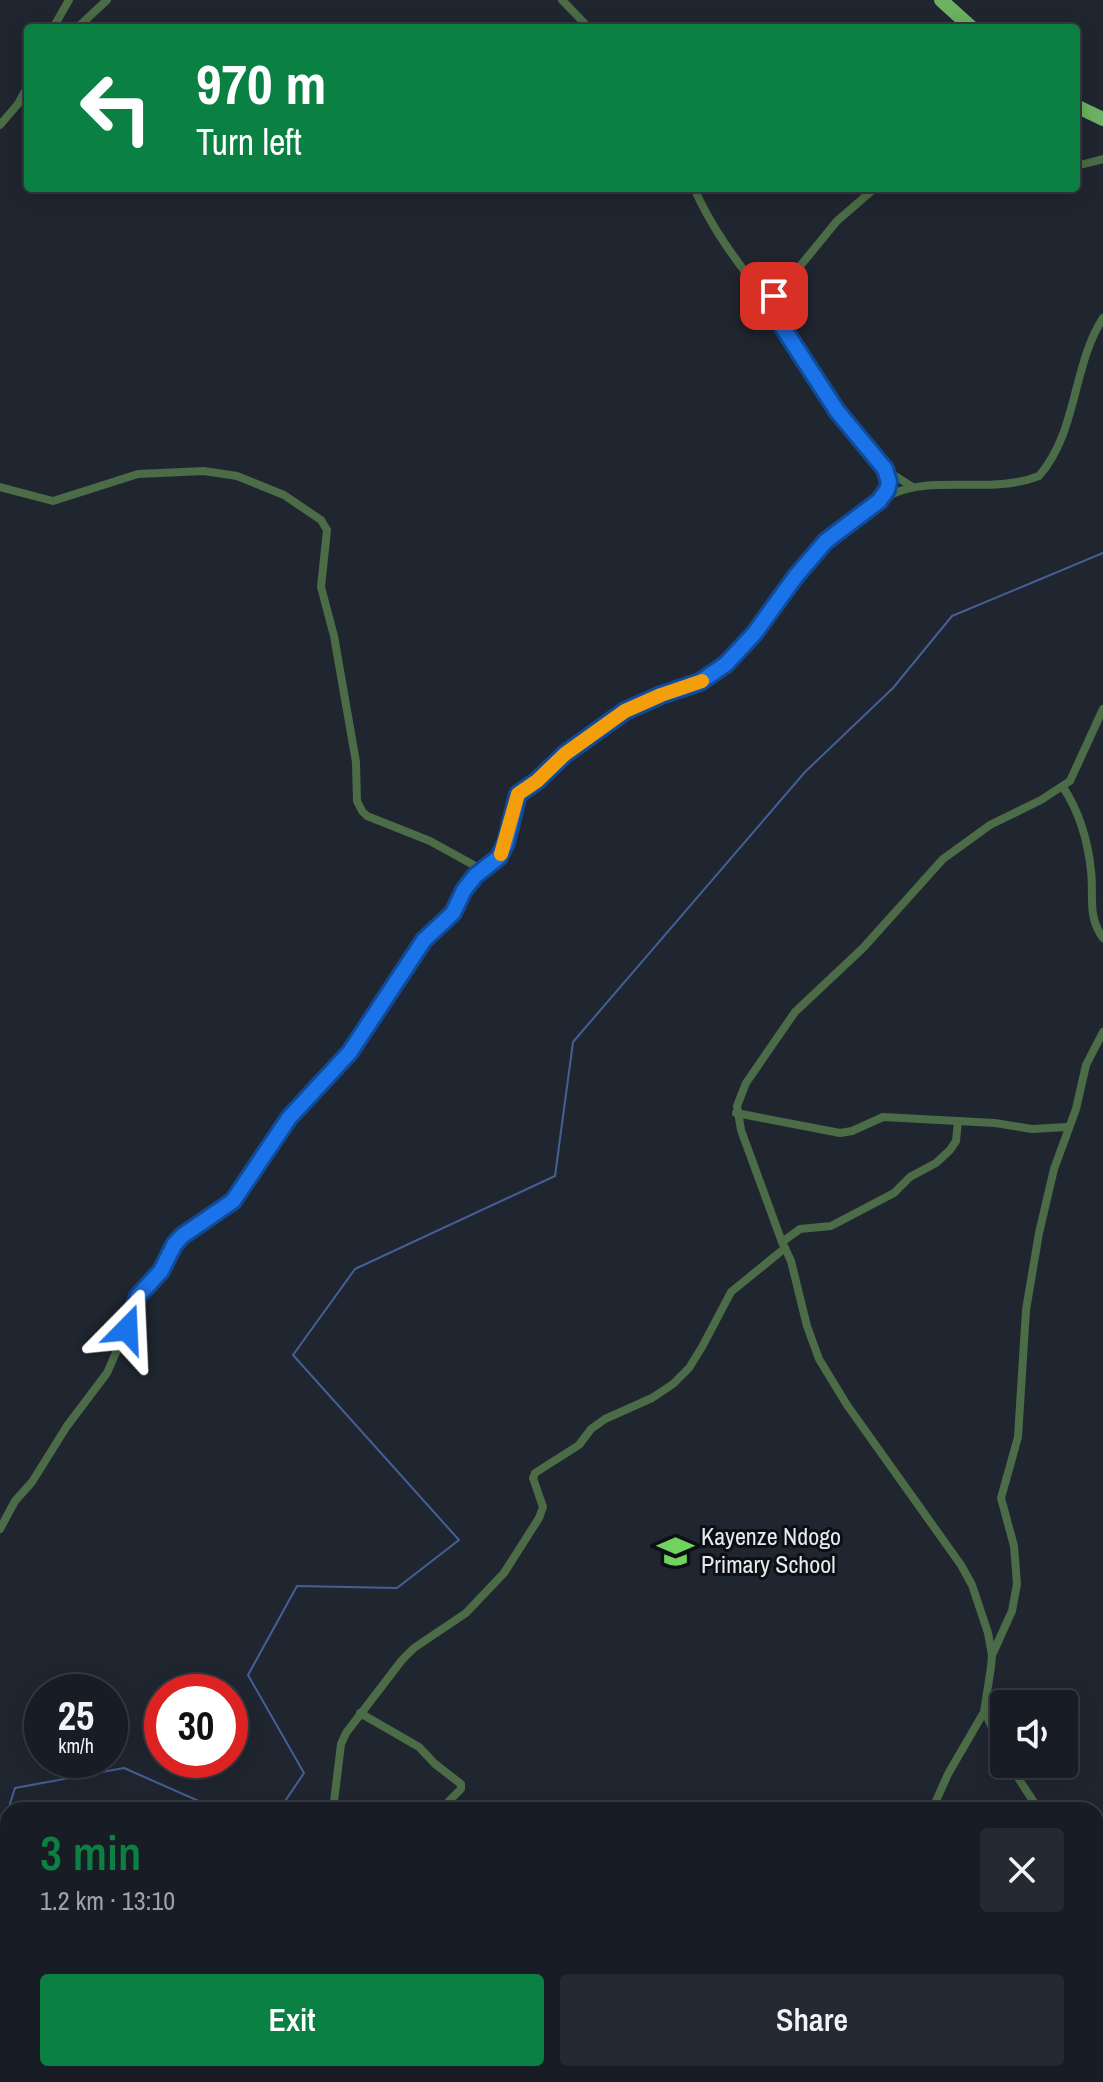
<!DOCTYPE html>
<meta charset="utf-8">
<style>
body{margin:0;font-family:"Archivo Narrow",sans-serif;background:#252931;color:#f1f3f6;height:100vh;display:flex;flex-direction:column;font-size:30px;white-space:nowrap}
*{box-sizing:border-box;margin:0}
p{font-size:26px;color:#9fa1a6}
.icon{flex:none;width:44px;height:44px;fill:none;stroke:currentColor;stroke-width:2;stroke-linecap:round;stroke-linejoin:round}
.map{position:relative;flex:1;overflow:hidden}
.side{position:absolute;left:0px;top:1802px;width:1104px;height:280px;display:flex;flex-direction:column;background:#181c24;border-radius:24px 24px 0 0;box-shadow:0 4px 20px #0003,0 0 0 2px #363a41}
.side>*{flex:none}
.guide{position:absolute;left:24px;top:24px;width:1056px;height:168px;border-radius:8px;box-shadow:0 4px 20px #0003,0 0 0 2px #363a41;background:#0b8043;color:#fff;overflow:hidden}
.tools{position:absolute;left:990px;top:1690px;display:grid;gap:16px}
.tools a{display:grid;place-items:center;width:88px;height:88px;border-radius:8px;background:#181c24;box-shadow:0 4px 20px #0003,0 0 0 2px #363a41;font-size:40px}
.speed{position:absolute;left:24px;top:1674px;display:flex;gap:16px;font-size:40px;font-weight:700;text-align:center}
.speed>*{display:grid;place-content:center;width:104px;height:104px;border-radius:50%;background:#181c24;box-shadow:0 4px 20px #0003,0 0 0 2px #363a41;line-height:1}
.speed small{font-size:20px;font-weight:400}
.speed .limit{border:12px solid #d22;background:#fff;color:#111}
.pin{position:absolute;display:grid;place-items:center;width:68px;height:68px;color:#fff;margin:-34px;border-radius:16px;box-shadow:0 4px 12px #0006}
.me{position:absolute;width:88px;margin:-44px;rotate:21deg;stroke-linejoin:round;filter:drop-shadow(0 0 6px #0008)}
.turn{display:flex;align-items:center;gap:28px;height:168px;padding:0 40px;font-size:36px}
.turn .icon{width:104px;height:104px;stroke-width:2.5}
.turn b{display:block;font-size:56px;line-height:68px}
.round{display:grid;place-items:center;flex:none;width:84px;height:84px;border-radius:8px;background:#252931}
.headline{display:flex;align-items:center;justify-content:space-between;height:136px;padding:0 40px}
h1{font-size:48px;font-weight:600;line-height:60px;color:#0b8043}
.action{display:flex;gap:16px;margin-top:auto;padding:16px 40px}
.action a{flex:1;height:92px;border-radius:8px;background:#0b8043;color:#fff;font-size:32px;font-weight:600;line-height:92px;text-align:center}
.action a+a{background:#252931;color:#f1f3f6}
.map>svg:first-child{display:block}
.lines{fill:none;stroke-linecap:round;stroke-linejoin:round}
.stream{stroke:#445f96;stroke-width:2}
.minor{stroke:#4b6c46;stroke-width:8}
.primary{stroke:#6db262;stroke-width:14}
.route-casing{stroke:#114b97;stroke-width:20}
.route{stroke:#1a73e8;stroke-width:14}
.slow{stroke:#f59e0b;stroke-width:14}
.labels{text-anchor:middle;stroke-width:6;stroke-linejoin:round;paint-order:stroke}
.poi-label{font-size:24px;fill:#e6e9f0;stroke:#0c0f13;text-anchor:start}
</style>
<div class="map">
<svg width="1103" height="2082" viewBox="0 0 1103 2082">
<rect width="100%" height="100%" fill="#202630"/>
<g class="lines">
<g class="stream">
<polyline points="8,1810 15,1788 124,1768 219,1810"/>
<polyline points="279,1810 304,1773 248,1675 297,1586 397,1588 459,1540 293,1355 355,1269 555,1176 573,1042 805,772 893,688 952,616 1103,553"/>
<polyline points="0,1835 8,1810"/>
</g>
<g class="minor">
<polyline points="562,0 589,28"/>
<polyline points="53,28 69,0"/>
<polyline points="77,28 107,0"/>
<polyline points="0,125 18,104 28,86"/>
<polyline points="1076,166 1103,159"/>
<path d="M694,188C713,232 742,268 771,306C795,339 814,376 837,410C851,431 888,460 889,485L882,497"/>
<polyline points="763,297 778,293 837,221 875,188"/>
<polyline points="886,470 911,486"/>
<path d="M0,487L53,501L138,474L204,471L237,476L284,495L321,520L327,530L321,587L334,636L356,762L357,801L362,811L367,816L430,841L479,868L494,862L503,851L516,798C522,788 535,783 543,775C572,748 604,721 641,704C667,691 694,688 718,670C750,646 771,609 795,577C820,545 853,513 890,495C932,474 991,495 1039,476C1078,431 1072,366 1103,318"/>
<path d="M1063,787C1080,813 1088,841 1091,871C1094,896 1087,916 1103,938"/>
<polyline points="736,1113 840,1133 852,1131 883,1117 995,1123 1032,1129 1067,1127"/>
<polyline points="782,1242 800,1229 831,1226 894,1193 910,1177 936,1163 950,1150 956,1141 958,1121"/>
<polyline points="0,1529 15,1501 32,1482 67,1426 107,1373 125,1332 134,1304 141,1291 161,1271 174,1245 182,1236 233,1201 289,1118 350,1052 424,940 453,913 468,883 485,867"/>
<polyline points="993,1653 1012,1611 1017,1584 1014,1546 1001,1498 1018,1437 1026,1310 1039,1233 1054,1169 1076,1109 1086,1065 1103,1032"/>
<polyline points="985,1712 1004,1755"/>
<polyline points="360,1713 419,1747 435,1764 461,1784 461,1789 440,1810"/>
<polyline points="1009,1764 1039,1810"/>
<polyline points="333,1810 341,1744 346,1733 402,1660 414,1648 466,1613 504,1573 539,1518 543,1507 533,1478 535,1473 579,1445 591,1429 605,1419 652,1398 673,1384 689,1368 702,1347 731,1292 785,1248"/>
<polyline points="932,1810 948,1774 984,1712 991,1667 992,1655 988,1633 972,1585 961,1565 847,1405 819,1359 807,1326 791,1261 782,1242 741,1130 737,1106 746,1083 795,1012 863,948 943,859 990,825 1041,800 1070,781 1103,709"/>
<polyline points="1096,1907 1103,1915"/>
<polyline points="112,2078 114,2074"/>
<polyline points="776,2082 783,2074"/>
</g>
<g class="primary">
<polyline points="941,0 972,28"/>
<polyline points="1076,106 1103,119"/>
</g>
</g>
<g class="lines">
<defs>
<polyline id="route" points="127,1329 138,1296 161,1271 174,1245 182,1236 233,1201 289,1118 350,1052 424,940 453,913 464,890 475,876 499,857 506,843 518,794 537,781 565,754 625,711 661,695 700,682 726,664 754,634 796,576 826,541 879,501 887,490 889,482 885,469 837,411 763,297 774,296"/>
</defs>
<use href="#route" class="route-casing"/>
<use href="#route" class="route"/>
<polyline class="slow" points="501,854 518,794 537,781 565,754 625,711 661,695 702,681"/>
</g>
<defs>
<symbol id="school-bare" viewBox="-9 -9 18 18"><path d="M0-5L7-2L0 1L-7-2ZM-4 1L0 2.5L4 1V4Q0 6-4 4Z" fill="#70d35f" stroke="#0c0f13" stroke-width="2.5" paint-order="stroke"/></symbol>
</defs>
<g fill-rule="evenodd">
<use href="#school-bare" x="650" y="1526" width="51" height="51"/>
</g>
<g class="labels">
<g class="poi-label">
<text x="701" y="1545">Kayenze Ndogo<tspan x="701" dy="28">Primary School</tspan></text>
</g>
</g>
</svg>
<div class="tools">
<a><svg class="icon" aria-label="sound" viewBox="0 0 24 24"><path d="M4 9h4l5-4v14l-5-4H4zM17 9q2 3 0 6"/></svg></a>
</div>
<div class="speed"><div>25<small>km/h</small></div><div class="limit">30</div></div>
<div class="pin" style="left:774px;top:296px;background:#d93025"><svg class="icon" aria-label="arrive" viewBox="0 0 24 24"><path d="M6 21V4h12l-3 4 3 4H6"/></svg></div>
<svg class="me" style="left:127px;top:1329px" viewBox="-20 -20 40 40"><path d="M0-17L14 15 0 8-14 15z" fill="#1a73e8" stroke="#fff" stroke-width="4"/></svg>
<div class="guide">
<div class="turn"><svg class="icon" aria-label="left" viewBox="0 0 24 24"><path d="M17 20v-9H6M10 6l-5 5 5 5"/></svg><div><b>970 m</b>Turn left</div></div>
</div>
<section class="side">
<div class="headline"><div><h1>3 min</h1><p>1.2 km · 13:10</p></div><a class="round"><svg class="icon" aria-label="close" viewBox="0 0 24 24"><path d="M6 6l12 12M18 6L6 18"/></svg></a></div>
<div class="action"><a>Exit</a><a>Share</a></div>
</section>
</div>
